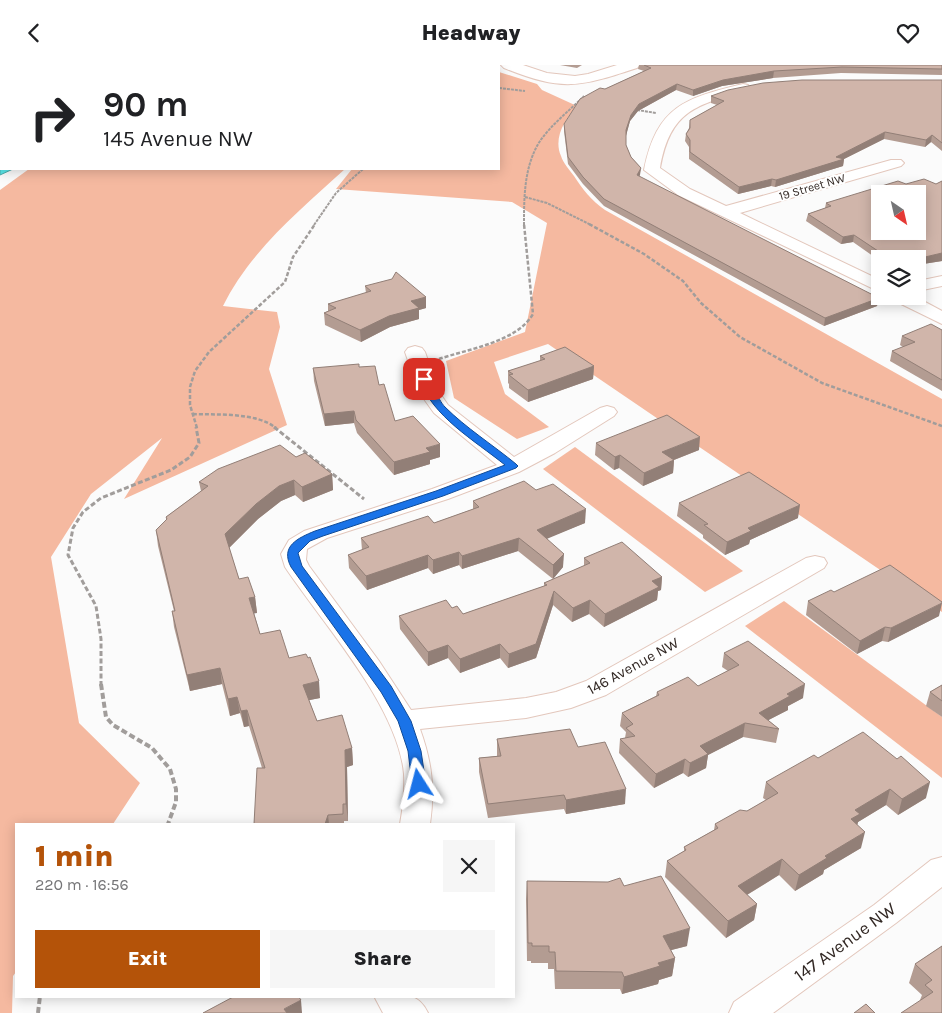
<!DOCTYPE html>
<meta charset="utf-8">
<style>
body{margin:0;font-family:Karla,sans-serif;background:#f6f6f6;color:#202124;height:100vh;display:flex;flex-direction:column;font-size:19px;white-space:nowrap}
*{box-sizing:border-box;margin:0}
p{font-size:16px;color:#757577}
.icon{flex:none;width:28px;height:28px;fill:none;stroke:currentColor;stroke-width:2;stroke-linecap:round;stroke-linejoin:round}
.map{position:relative;flex:1;overflow:hidden}
.sheet{position:absolute;left:15px;top:758px;width:500px;height:175px;display:flex;flex-direction:column;background:#fff;border-radius:0px;box-shadow:0 2px 12px #0003}
.sheet>*{flex:none}
.guide{position:absolute;left:0px;top:0px;width:500px;height:105px;box-shadow:0 2px 12px #0003;background:#fff;color:#202124;overflow:hidden}
.needle{width:32px;rotate:146deg}
.controls{position:absolute;left:871px;top:120px;display:grid;gap:10px}
.controls a{display:grid;place-items:center;width:55px;height:55px;border-radius:0px;background:#fff;box-shadow:0 2px 12px #0003;font-size:25px}
.pin{position:absolute;display:grid;place-items:center;width:42px;height:42px;color:#fff;margin:-21px;border-radius:10px;box-shadow:0 2px 8px #0006}
.me{position:absolute;width:55px;margin:-28px;rotate:351deg;stroke-linejoin:round;filter:drop-shadow(0 0 4px #0008)}
.turn{display:flex;align-items:center;gap:18px;height:105px;padding:0 20px;font-size:22px}
.turn .icon{width:65px;height:65px;stroke-width:2.5}
.turn b{display:block;font-size:35px;line-height:42px}
.round{display:grid;place-items:center;flex:none;width:52px;height:52px;border-radius:0px;background:#f6f6f6}
.overview{display:flex;align-items:center;justify-content:space-between;height:85px;padding:0 20px}
h1{font-size:30px;font-weight:800;line-height:38px;color:#b45309}
.cta{display:flex;gap:10px;margin-top:auto;padding:10px 20px}
.cta a{flex:1;height:58px;border-radius:0px;background:#b45309;color:#fff;font-size:20px;font-weight:800;line-height:58px;text-align:center}
.cta a+a{background:#f6f6f6;color:#202124}
header{display:flex;justify-content:space-between;align-items:center;height:65px;padding:0 20px;background:#fff;font-size:22px;font-weight:800}
.map>svg:first-child{display:block}
.green{fill:#f5b9a0}
.water{fill:#57e4e6;stroke:#4cacac}
.lines{fill:none;stroke-linecap:round;stroke-linejoin:round}
.street-casing{stroke:#e3c7bc;stroke-width:2}
.secondary-casing{stroke:#e3c7bc;stroke-width:2}
.path-far3{stroke:#a19d9b;stroke-width:2;stroke-dasharray:3 1;stroke-linecap:butt}
.path-far2{stroke:#a19d9b;stroke-width:2.5;stroke-dasharray:4 2;stroke-linecap:butt}
.path-far1{stroke:#a19d9b;stroke-width:3;stroke-dasharray:5 2.5;stroke-linecap:butt}
.path{stroke:#a19d9b;stroke-width:4;stroke-dasharray:6 3;stroke-linecap:butt}
.street{fill:#fff;fill-rule:evenodd}
.secondary{fill:#fff;fill-rule:evenodd}
.wall{fill:#b39c92}
.shaded-wall{fill:#927f77}
.building{fill:#d0b5aa;stroke:#927f77;fill-rule:evenodd}
.route{fill:#1a73e8;stroke:#114b97}
.labels{text-anchor:middle;stroke-width:4;stroke-linejoin:round;paint-order:stroke}
.far-street-label{font-size:12px;fill:#332925;stroke:#fff}
.street-label{font-size:15px;fill:#332925;stroke:#fff}
.near-street-label{font-size:18px;fill:#332925;stroke:#fff}
</style>
<header><svg class="icon" aria-label="back" viewBox="0 0 24 24"><path d="M15 5l-7 7 7 7"/></svg>Headway<svg class="icon" aria-label="heart" viewBox="0 0 24 24"><path d="M12 20l-8-8c-3-5 5-10 8-4 3-6 11-1 8 4z"/></svg></header>
<div class="map">
<svg width="942" height="948" viewBox="0 0 942 948">
<rect width="100%" height="100%" fill="#fbfbfb"/>
<g class="green">
<polygon points="143,0 419,0 142,1"/>
<path d="M499,7L537,19L542,25L577,41C565,54 553,73 561,91C563,98 569,104 574,111C583,125 591,135 605,145L942,334V547L548,279L494,297L505,329L549,362L517,374L454,333L446,296L525,267L547,158L512,137L336,124L352,104H499Z"/>
<path d="M29,104H345C300,145 250,186 223,241L277,247L280,262L269,304L287,360L124,434L162,373L91,429L51,492L79,658L140,718L113,759H16V907L13,911L12,948H0V125Z"/>
<polygon points="575,382 743,506 705,527 543,404"/>
<polygon points="784,536 942,652 942,713 745,561"/>
</g>
<polygon class="water" points="0,0 143,0 1,1 1,104 13,104 0,110"/>
<g class="lines">
<defs>
<g id="street">
<path d="M743,19L748,20L750,23L748,26C696,39 670,46 660,103L690,124L726,141L891,95H901L904,98L901,101L740,148L880,215V227L678,130L644,105C657,41 685,33 743,19Z"/>
<polygon points="942,211 942,221 918,226 918,216"/>
<polygon points="890,231 914,231 942,246 942,259 893,235"/>
<path d="M415,281L422,283L425,287L439,327L448,340L514,392L600,343L607,341L614,343L617,347L614,351L555,388L519,407L448,434L327,473L307,484L306,495L309,501L379,596L411,645L526,633L556,627L586,616L806,493L815,491L824,493L827,498L824,503L606,630L571,643L526,653L420,664C432,697 435,724 430,759H400C403,742 405,726 404,709C398,641 323,559 285,502L281,489L289,475L304,466L432,424L497,400L434,348L419,327L405,287L408,283Z"/>
<polygon points="942,792 942,822 896,858 773,948 729,948 734,937 874,840 931,795"/>
<path d="M374,931C397,931 417,924 428,948H383Z"/>
</g>
<path id="secondary" d="M501,0H523L547,8L575,11L588,9L617,0H640L637,3C579,22 563,27 504,3Z"/>
</defs>
<use href="#street" class="street-casing"/>
<use href="#secondary" class="secondary-casing"/>
<g class="path-far3">
<polyline points="499,23 525,26"/>
<polyline points="637,45 656,48"/>
<polyline points="525,132 547,138 591,160"/>
<polyline points="314,160 336,128 363,104"/>
<path d="M524,160C524,132 524,101 540,76C551,60 570,45 584,31"/>
</g>
<g class="path-far2">
<polyline points="589,159 644,189 683,216 701,238 740,272 822,318 942,361"/>
<path d="M439,294C468,284 517,277 533,249L524,159"/>
<path d="M193,349C217,350 256,347 276,363"/>
<polyline points="197,363 190,340 190,322 195,306 209,287 285,217 293,192 315,159"/>
</g>
<g class="path-far1">
<polyline points="274,362 364,434"/>
<polyline points="101,621 101,574 96,541 68,490 73,463 83,447 101,433 171,405 190,392 199,378 196,362"/>
</g>
<g class="path">
<polyline points="101,619 106,652 113,660 152,683 170,704 176,724 176,737 168,759"/>
<polyline points="38,948 40,931"/>
</g>
<use href="#street" class="street"/>
<use href="#secondary" class="secondary"/>
</g>
<g class="wall">
<polygon points="560,0 582,0 577,3"/>
<polygon points="639,0 942,0 942,10 841,8 773,13 722,21 693,31 676,25 638,46 630,56 626,70 626,80 631,92 641,103 639,112 879,233 877,241 824,261 604,141 583,119 568,99 564,66 564,59 605,24 644,6 638,4"/>
<polygon points="942,15 942,86 931,77 925,82 884,74 844,94 843,101 775,122 771,121 738,129 689,94 689,82 685,76 686,69 689,63 690,55 717,40 711,38 711,31"/>
<polygon points="942,116 942,196 923,199 920,197 918,197 918,194 880,194 880,196 853,177 841,179 806,156 808,149 825,143 826,138 906,119 936,119"/>
<polygon points="365,221 426,232 426,243 419,245 419,254 390,262 361,277 325,260 324,248 328,246 328,239 366,228"/>
<polygon points="942,265 942,326 890,296 892,286 903,282 900,280 902,271"/>
<polygon points="540,291 594,301 593,314 528,337 509,323 509,319 508,318 508,306 540,296"/>
<polygon points="359,302 379,320 395,356 440,392 430,395 430,399 394,410 357,368 354,358 325,361 314,316 313,303"/>
<polygon points="596,378 699,385 674,395 673,408 643,421 619,403 614,405 595,390"/>
<polygon points="296,392 332,409 333,425 303,437 295,430 281,436 258,454 229,483 239,514 255,532 257,548 254,548 260,569 289,593 320,633 309,635 317,656 352,683 353,700 347,702 348,756 344,756 344,759 254,759 262,703 249,661 244,662 240,648 230,651 222,619 190,626 174,562 172,546 174,546 158,481 156,465 166,455 166,452 201,426 199,417"/>
<polygon points="536,425 585,458 547,473 563,502 553,514 518,486 462,504 459,500 433,509 428,503 367,525 349,503 348,490 362,485 361,473 434,458 473,444 473,436"/>
<polygon points="679,438 798,453 750,475 749,479 725,490 703,473 703,470 677,451"/>
<polygon points="584,493 662,512 661,525 658,526 657,535 604,562 589,549 572,557 553,540 536,593 508,603 500,593 460,608 448,593 428,601 400,564 399,551 452,543 463,549 544,521 544,518 584,501"/>
<polygon points="834,527 939,551 888,577 882,576 857,589 806,550 808,536"/>
<polygon points="724,588 803,633 788,641 788,645 768,655 779,664 776,678 743,672 708,690 706,703 688,712 683,708 654,723 619,688 620,674 625,673 626,667 620,661 622,648 656,631 657,627 698,621 728,606 722,602"/>
<polygon points="942,620 942,652 926,641 930,627"/>
<polygon points="497,674 578,682 625,739 566,749 564,744 488,753 479,707 479,693 497,691"/>
<polygon points="818,693 926,733 898,750 886,740 858,757 857,760 861,783 824,805 823,809 795,826 779,810 747,830 757,839 754,855 726,873 665,812 667,796 684,786 684,782 714,765 715,759 747,746 766,735 763,733 766,717"/>
<polygon points="527,816 624,821 687,881 671,885 675,893 672,911 659,915 658,919 622,929 620,924 555,924 554,904 548,904 548,898 531,898 531,896 527,896 526,834"/>
<polygon points="942,881 942,948 920,935 922,930 909,918 915,899"/>
</g>
<g class="shaded-wall">
<polygon points="774,6 773,13 722,21 693,31 693,25 723,15"/>
<polygon points="677,19 676,25 638,46 630,56 626,71 626,65 631,50 639,39"/>
<polygon points="885,67 884,74 842,95 844,94 843,101 775,122 776,115 836,92"/>
<polygon points="932,70 931,77 925,82 926,75"/>
<polygon points="641,103 640,110 636,118 637,110"/>
<polygon points="772,114 771,121 738,129 739,122"/>
<polygon points="854,170 853,177 841,179 843,172"/>
<polygon points="942,188 942,196 923,199 925,192"/>
<polygon points="921,189 920,197 918,197 918,194 897,194"/>
<polygon points="426,232 426,243 419,245 419,254 390,262 361,277 360,265 411,236"/>
<polygon points="879,233 877,241 824,261 825,253"/>
<polygon points="594,301 593,314 528,337 528,325"/>
<polygon points="354,346 354,358 325,361 324,349"/>
<polygon points="700,372 699,385 661,400 662,387"/>
<polygon points="440,379 440,392 430,395 430,399 394,410 394,397 426,383"/>
<polygon points="620,390 619,403 614,405 615,392"/>
<polygon points="674,395 673,408 643,421 644,408"/>
<polygon points="332,409 333,425 303,437 302,422"/>
<polygon points="294,415 295,430 281,436 258,454 227,485 225,469 256,439 279,421"/>
<polygon points="800,440 798,453 750,475 749,479 725,490 727,477 748,463"/>
<polygon points="586,444 585,458 537,478 537,465"/>
<polygon points="519,473 518,486 462,504 462,491"/>
<polygon points="459,487 459,500 433,509 433,495"/>
<polygon points="564,489 563,502 553,514 553,500"/>
<polygon points="428,490 428,503 367,525 366,511"/>
<polygon points="662,512 661,525 658,526 657,535 604,562 605,549 652,516"/>
<polygon points="554,526 553,540 536,593 508,603 509,589"/>
<polygon points="255,532 257,548 251,549 249,533"/>
<polygon points="590,535 589,549 572,557 573,543"/>
<polygon points="942,538 939,551 888,577 891,563"/>
<polygon points="885,562 882,576 857,589 860,576"/>
<polygon points="500,579 500,593 460,608 460,594"/>
<polygon points="448,580 448,593 428,601 428,587"/>
<polygon points="220,603 222,619 190,626 187,610"/>
<polygon points="319,616 320,633 305,636 303,620"/>
<polygon points="805,619 803,633 788,641 788,645 759,660 759,648 787,629"/>
<polygon points="237,632 240,648 230,651 228,634"/>
<polygon points="247,645 249,661 244,662 241,646"/>
<polygon points="745,658 743,672 708,690 706,703 688,712 690,698 700,681"/>
<polygon points="352,683 353,700 347,702 348,756 346,739 345,685"/>
<polygon points="685,694 683,708 654,723 656,709"/>
<polygon points="930,717 926,733 898,750 902,734"/>
<polygon points="626,724 625,739 566,749 566,735"/>
<polygon points="890,724 886,740 858,757 856,765 851,754 855,745"/>
<polygon points="328,750 329,759 325,759"/>
<polygon points="865,767 861,783 824,805 823,809 795,826 799,810 825,791"/>
<polygon points="782,794 779,810 735,837 738,821"/>
<polygon points="757,839 754,855 726,873 728,856"/>
<polygon points="690,863 687,881 660,888 663,871"/>
<polygon points="675,893 672,911 659,915 658,919 622,929 624,912 658,898"/>
<polygon points="301,935 302,948 285,948 284,944"/>
</g>
<g class="building">
<polygon points="644,0 942,0 942,4 842,2 774,6 723,15 693,25 677,19 639,39 631,50 626,65 626,80 631,92 641,103 637,110 879,233 825,253 604,134 583,112 568,92 564,59 580,34 600,23 605,24 651,3"/>
<polygon points="802,15 942,15 942,78 932,70 926,75 885,67 836,92 844,94 776,115 772,114 739,122 690,87 690,75 686,69 690,63 690,55 724,36 711,31 728,25 763,18"/>
<path d="M924,114L936,119L942,116V188L925,192L921,189L897,194H890L854,170L843,172L808,149L831,141L826,138L898,116L906,119ZM880,129H918V166H880Z"/>
<polygon points="396,207 426,232 411,236 419,243 389,251 360,265 324,248 336,243 328,239 371,226 365,221 392,214"/>
<polygon points="931,259 942,265 942,315 892,286 915,277 902,271"/>
<polygon points="565,282 594,301 528,325 509,310 513,309 508,306 545,294 540,291"/>
<polygon points="359,299 359,302 375,301 379,320 384,319 395,356 413,351 440,379 426,383 430,387 394,397 356,355 354,346 324,349 313,303"/>
<polygon points="667,350 700,372 662,387 674,395 644,408 620,390 615,392 596,378"/>
<polygon points="280,380 296,392 305,388 332,409 302,422 294,415 279,421 256,439 225,469 239,514 248,512 255,532 249,533 260,569 280,565 289,593 306,589 308,593 310,592 319,616 303,620 317,656 342,650 352,683 345,685 346,739 343,739 343,749 328,750 325,759 254,759 257,703 265,703 247,645 241,646 237,632 228,634 220,603 187,610 172,546 175,546 156,465 167,454 166,452 208,421 199,417 218,404"/>
<polygon points="749,407 800,440 748,463 751,466 727,477 704,460 708,459 679,438"/>
<polygon points="524,416 536,425 553,419 586,444 537,465 564,489 553,500 519,473 462,491 459,487 433,495 428,490 366,511 348,490 369,482 361,473 428,451 434,458 479,442 473,436"/>
<polygon points="622,477 662,512 652,516 659,522 605,549 590,535 573,543 554,526 536,579 509,589 500,579 460,594 448,580 428,587 399,551 446,535 452,543 457,541 463,549 547,520 544,518 590,498 584,493"/>
<polygon points="890,500 942,537 942,538 891,563 885,562 860,576 808,536 831,525 834,527"/>
<polygon points="748,576 805,619 787,629 790,631 759,648 779,664 745,658 700,681 708,689 690,698 685,694 656,709 620,674 635,671 626,663 633,659 622,648 659,630 657,627 688,612 698,621 739,600 724,588"/>
<polygon points="942,620 942,636 930,627"/>
<polygon points="570,664 578,682 605,677 626,724 566,735 564,730 488,739 479,693 501,691 497,674"/>
<polygon points="863,667 897,694 901,691 930,717 902,734 890,724 855,745 860,749 851,754 865,767 825,791 827,793 799,810 782,794 738,821 757,839 728,856 667,796 686,785 684,782 718,763 715,759 740,745 747,746 778,728 766,717 814,690 818,693"/>
<polygon points="661,811 690,863 663,871 675,893 658,898 660,901 624,912 622,907 556,906 555,887 549,887 549,881 532,881 532,878 528,878 527,816 608,817 620,813 624,821"/>
<polygon points="942,881 942,948 901,948 933,927 925,920 932,915 915,899"/>
<polygon points="232,931 298,931 301,935 284,944 287,948 203,948 233,932"/>
<polygon points="866,939 875,948 854,948"/>
</g>
<path class="route" d="M424,311C430,313 438,335 445,342C466,363 493,380 516,399L518,401L516,403L443,431L323,471L310,476L298,488L302,501L391,621L411,656L421,686L426,719L424,722L419,724L414,722L412,719L408,686L398,656L381,627L291,502C280,481 298,473 315,466L436,426L505,400C474,375 433,352 419,314Z"/>
<g class="labels">
<g class="far-street-label">
<text transform="translate(812 122) rotate(-16)" y="4">19 Street NW</text>
</g>
<g class="street-label">
<text transform="translate(633 601) rotate(-29)" y="5">146 Avenue NW</text>
</g>
<g class="near-street-label">
<text transform="translate(845 877) rotate(-36)" y="6">147 Avenue NW</text>
</g>
</g>
</svg>
<div class="controls">
<a><svg class="needle" viewBox="-14 -14 28 28"><path d="M0-13l5 13h-10z" fill="#e53935"/><path d="M0 13l5-13h-10z" fill="#757577"/></svg></a>
<a><svg class="icon" aria-label="layers" viewBox="0 0 24 24"><path d="M12 4l9 5-9 5-9-5zM3 14l9 5 9-5"/></svg></a>
</div>
<div class="pin" style="left:424px;top:314px;background:#d93025"><svg class="icon" aria-label="arrive" viewBox="0 0 24 24"><path d="M6 21V4h12l-3 4 3 4H6"/></svg></div>
<svg class="me" style="left:419px;top:719px" viewBox="-20 -20 40 40"><path d="M0-17L14 15 0 8-14 15z" fill="#1a73e8" stroke="#fff" stroke-width="4"/></svg>
<div class="guide">
<div class="turn"><svg class="icon" aria-label="right" viewBox="0 0 24 24"><path d="M7 20v-9h11M14 6l5 5-5 5"/></svg><div><b>90 m</b>145 Avenue NW</div></div>
</div>
<section class="sheet">
<div class="overview"><div><h1>1 min</h1><p>220 m · 16:56</p></div><a class="round"><svg class="icon" aria-label="close" viewBox="0 0 24 24"><path d="M6 6l12 12M18 6L6 18"/></svg></a></div>
<div class="cta"><a>Exit</a><a>Share</a></div>
</section>
</div>
